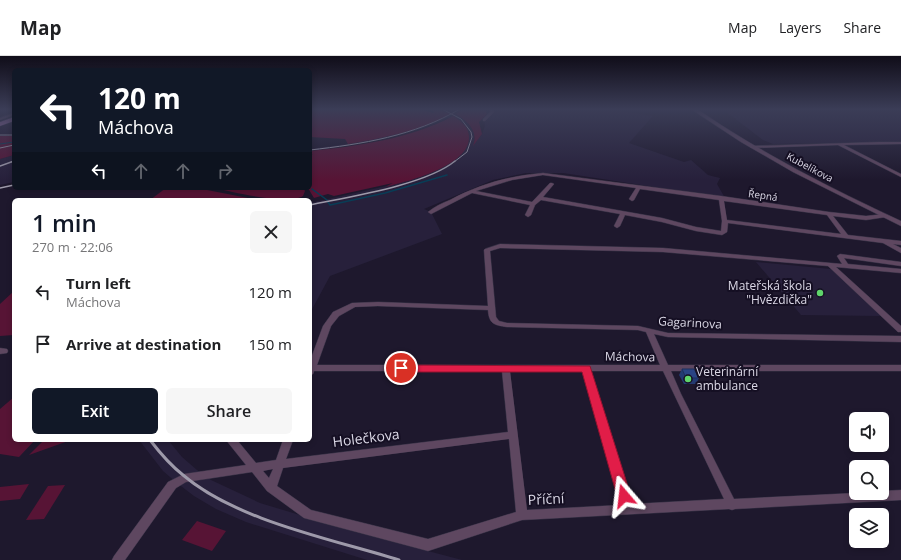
<!DOCTYPE html>
<meta charset="utf-8">
<style>
body{margin:0;font-family:"Open Sans",sans-serif;background:#f6f6f6;color:#202124;height:100vh;display:flex;flex-direction:column;font-size:15px;white-space:nowrap}
*{box-sizing:border-box;margin:0}
p{font-size:13px;color:#757577}
.icon{flex:none;width:22px;height:22px;fill:none;stroke:currentColor;stroke-width:2;stroke-linecap:round;stroke-linejoin:round}
.map{position:relative;flex:1;overflow:hidden}
.side{position:absolute;left:12px;top:142px;width:300px;height:244px;display:flex;flex-direction:column;background:#fff;border-radius:6px;box-shadow:0 2px 6px #0003}
.side>*{flex:none}
.banner{position:absolute;left:12px;top:12px;width:300px;height:122px;border-radius:6px;box-shadow:0 2px 6px #0003;background:#111827;color:#fff;overflow:hidden}
.buttons{position:absolute;left:849px;top:356px;display:grid;gap:8px}
.buttons a{display:grid;place-items:center;width:40px;height:40px;border-radius:6px;background:#fff;box-shadow:0 2px 6px #0003;font-size:20px}
.pin{position:absolute;display:grid;place-items:center;width:34px;height:34px;color:#fff;margin:-17px;border:2px solid #fff;border-radius:50%;box-shadow:0 1px 4px #0007}
.me{position:absolute;width:44px;margin:-22px;rotate:343deg;stroke-linejoin:round;filter:drop-shadow(0 0 3px #0008)}
.turn{display:flex;align-items:center;gap:14px;height:84px;padding:0 20px;font-size:18px}
.turn .icon{width:52px;height:52px;stroke-width:2.5}
.turn b{display:block;font-size:28px;line-height:34px}
.lanes{display:flex;align-items:center;height:38px;padding:0 20px;background:#0003;justify-content:center;gap:20px;direction:ltr}
.lanes .off{opacity:.35}
.round{display:grid;place-items:center;flex:none;width:42px;height:42px;border-radius:6px;background:#f6f6f6}
.headline{display:flex;align-items:center;justify-content:space-between;height:68px;padding:0 20px}
h1{font-size:24px;font-weight:600;line-height:30px;color:#111827}
.primary-button{display:flex;gap:8px;margin-top:auto;padding:8px 20px}
.primary-button a{flex:1;height:46px;border-radius:6px;background:#111827;color:#fff;font-size:16px;font-weight:600;line-height:46px;text-align:center}
.primary-button a+a{background:#f6f6f6;color:#202124}
ul{padding:0;list-style:none}
li{display:flex;align-items:center;gap:12px;height:52px;padding:0 20px}
li div{flex:1}
li b{display:block;font-size:15px}
li em{font-style:normal}
header{display:flex;align-items:center;gap:24px;box-sizing:border-box;height:56px;padding:0 20px;background:#fff;border-bottom:1px solid #e0e0e0}
header strong{font-size:19px}
nav{display:flex;gap:22px;margin-inline-start:auto;font-size:14px}
.map>svg:first-child{display:block}
.built{fill:#27203b}
.green{fill:#571435}
.lines{fill:none;stroke-linecap:round;stroke-linejoin:round}
.stream-far1{stroke:#083d56;stroke-width:1}
.stream{stroke:#083d56;stroke-width:1.5}
.minor-casing{stroke:#383347;stroke-width:1}
.tertiary-casing{stroke:#383347;stroke-width:1}
.trunk-casing{stroke:#383347;stroke-width:1}
.minor{fill:#5e4760;fill-rule:evenodd}
.tertiary{fill:#5e4760;fill-rule:evenodd}
.trunk{fill:#ae78b2;fill-rule:evenodd}
.rail-far2{stroke:#9e9aaa;stroke-width:1}
.rail-far1{stroke:#9e9aaa;stroke-width:1.5}
.rail{stroke:#9e9aaa;stroke-width:3}
.wall{fill:#243a72}
.building{fill:#2a4484;stroke:#1d305c}
.route{fill:#e11d48;stroke:#92132f}
.poi-dot{fill:#5fd56b;stroke:#150f23;stroke-width:1.5}
.labels{text-anchor:middle;stroke-width:4;stroke-linejoin:round;paint-order:stroke}
.far-street-label{font-size:10px;fill:#dbd8e6;stroke:#150f23}
.poi-label{font-size:12px;fill:#dbd8e6;stroke:#150f23;text-anchor:end}
.street-label{font-size:12px;fill:#dbd8e6;stroke:#150f23}
.near-street-label{font-size:14px;fill:#dbd8e6;stroke:#150f23}
</style>
<header>
<strong>Map</strong>
<nav><a>Map</a><a>Layers</a><a>Share</a></nav>
</header>
<div class="map">
<svg width="901" height="504" viewBox="0 0 901 504">
<rect width="100%" height="100%" fill="#1e182d"/>
<g class="built">
<polygon points="438,53 445,53 453,57 457,53 463,53 456,58 466,65 472,73 475,78 474,88 482,78 485,70 484,64 489,59 487,58 485,53 608,53 653,60 629,87 684,106 691,104 708,119 720,122 717,128 725,142 563,117 526,117 493,124 424,153 431,156 442,178 330,220 310,257 310,147 400,127 434,115 449,107 463,96 469,84 469,78 465,70 453,60 421,73 383,83 325,93 310,95 310,93 348,88 395,78 425,69 449,58"/>
<polygon points="865,53 901,55 901,86 773,88 763,84 725,55"/>
<polygon points="14,99 14,126 0,129 0,103"/>
<polygon points="756,206 831,213 880,257 880,260 801,259"/>
<polygon points="139,384 168,384 182,401 197,414 211,424 260,447 356,476 462,504 367,504 246,466 216,453 194,440 177,427 163,415"/>
</g>
<g class="green">
<path d="M310,53H419L434,57L433,55L430,53H438L450,58C419,75 383,82 348,88L345,83L310,81Z"/>
<path d="M463,53H485L487,58L479,66L482,78L473,90C479,75 467,65 456,58Z"/>
<path d="M453,60C461,65 469,71 469,81C470,110 406,126 385,131L393,127L334,140L328,138L314,142L308,132H310V99L313,98H310V95C358,90 410,83 453,60Z"/>
<polygon points="0,80 14,80 14,99 0,103"/>
<polygon points="166,132 197,132 253,143 150,144"/>
<path d="M214,132H303L305,135L303,140C287,150 234,136 214,132Z"/>
<polygon points="14,235 14,279 0,280 0,248"/>
<polygon points="14,341 14,384 35,384 19,401 0,398 0,353"/>
<polygon points="44,384 71,384 29,399"/>
<polygon points="29,428 20,443 0,445 0,431"/>
<polygon points="65,429 44,463 26,464 48,430"/>
<polygon points="197,465 226,475 212,495 182,484"/>
</g>
<g class="lines">
<polyline class="stream-far1" points="0,88 14,86"/>
<g class="stream">
<polyline points="312,133 327,144"/>
<polyline points="328,146 330,149 385,137 447,119"/>
</g>
<defs>
<g id="minor">
<polygon points="489,53 493,53 494,56 485,65 483,65 483,63 490,56"/>
<polygon points="14,57 14,59 0,64 0,62"/>
<polygon points="878,86 901,86 901,88 844,89 901,118 901,121 838,89 752,92 750,91 752,90"/>
<path d="M543,117L721,140L829,156L866,160L884,158L886,159V161L866,164L833,160L848,179L901,185V189L893,188L901,192V197L883,187L728,167L727,176L722,179L696,175L662,166L625,159L620,170L617,172L614,170L620,158L541,144L535,149L531,159L528,161L525,159L530,149L472,137L433,157L431,158L428,156C434,151 442,147 450,144C480,128 509,120 543,117ZM543,119L636,132L629,143L632,145L634,144L640,133L719,144L722,165L721,175L696,171L662,162L543,141L554,128L552,127H550L532,146L476,135L512,124ZM724,145L827,159L841,178L727,164Z"/>
<path d="M500,188L663,192L842,208L837,200L840,198L901,206V210L844,202L848,208L901,213V217L836,211L901,270V276H898L828,210L663,196L500,192L490,195L496,261L499,265L507,267L638,270L668,277L901,280V286L668,281L654,278L668,309H901V315H671L681,338L734,443L856,437H882V435L901,434V444L735,453L732,454L729,453L522,464L428,495L304,462L267,435L252,416L186,426L176,432L125,504H112L114,500L168,426L184,418L246,409L226,384H237L256,407L276,404L283,384H293L286,403L508,376L502,315H314L313,318L310,319V305L323,270L333,256L352,247L378,246L488,250L484,194L485,193ZM378,250L488,254C489,268 494,269 507,271L638,274L646,276L660,309H317L331,270L339,260L355,251ZM510,315H583L621,449L527,454ZM591,315H663L724,443L632,448ZM509,383L516,456L428,483L311,454L277,430L283,412ZM273,413L269,422L263,415Z"/>
<polygon points="0,292 7,293 8,295 7,297 0,298"/>
</g>
<path id="tertiary" d="M691,53H697C761,97 830,132 901,165V170L793,116L741,86Z"/>
<polygon id="trunk" points="14,61 14,65 0,70 0,66"/>
</defs>
<use href="#minor" class="minor-casing"/>
<use href="#tertiary" class="tertiary-casing"/>
<use href="#trunk" class="trunk-casing"/>
<use href="#minor" class="minor"/>
<use href="#tertiary" class="tertiary"/>
<use href="#trunk" class="trunk"/>
<g class="rail-far2">
<polyline points="442,53 461,63 471,76 472,81 467,96 454,106"/>
<polyline points="0,79 14,79"/>
<polyline points="0,92 14,89"/>
<path d="M310,94C363,88 414,80 460,53"/>
<polyline points="11,106 14,105"/>
</g>
<g class="rail-far1">
<polyline points="0,110 14,105"/>
<polyline points="0,132 14,129"/>
<path d="M310,149C348,141 426,129 455,105"/>
</g>
<path class="rail" d="M150,384C160,397 170,409 183,419C237,465 332,483 399,504"/>
</g>
<polygon class="wall" points="682,313 699,322 696,328 684,328 679,319"/>
<polygon class="building" points="682,313 694,313 699,322 686,322"/>
<linearGradient id="sky" x2="0" y2="1"><stop stop-color="#100d19"/><stop offset="0.43" stop-color="#3b3d57"/><stop offset="1" stop-color="#3b3d57" stop-opacity="0"/></linearGradient>
<rect width="901" height="124" fill="url(#sky)"/>
<polygon class="route" points="401,309 590,310 631,440 629,444 624,446 619,444 617,440 582,316 401,316 398,315 396,312 398,310"/>
<g class="poi-dot">
<circle cx="820" cy="237" r="4"/>
<circle cx="688" cy="323" r="4"/>
</g>
<g class="labels">
<g class="far-street-label">
<text transform="translate(810 111) rotate(28)" y="4">Kubelíkova</text>
<text transform="translate(763 139) rotate(8)" y="4">Řepná</text>
</g>
<g class="poi-label">
<text x="812" y="234">Mateřská škola<tspan x="812" dy="14">"Hvězdička"</tspan></text>
<text x="696" y="320" text-anchor="start">Veterinární<tspan x="696" dy="14">ambulance</tspan></text>
</g>
<g class="street-label">
<text transform="translate(690 267) rotate(3)" y="4">Gagarinova</text>
<text transform="translate(630 301) rotate(1)" y="4">Máchova</text>
</g>
<g class="near-street-label">
<text transform="translate(366 382) rotate(-7)" y="5">Holečkova</text>
<text transform="translate(546 443) rotate(-3)" y="5">Příční</text>
</g>
</g>
</svg>
<div class="buttons">
<a><svg class="icon" aria-label="sound" viewBox="0 0 24 24"><path d="M4 9h4l5-4v14l-5-4H4zM17 9q2 3 0 6"/></svg></a>
<a><svg class="icon" aria-label="search" viewBox="0 0 24 24"><circle cx="10" cy="10" r="6"/><path d="M15 15l6 6"/></svg></a>
<a><svg class="icon" aria-label="layers" viewBox="0 0 24 24"><path d="M12 4l9 5-9 5-9-5zM3 14l9 5 9-5"/></svg></a>
</div>
<div class="pin" style="left:401px;top:312px;background:#d93025"><svg class="icon" aria-label="arrive" viewBox="0 0 24 24"><path d="M6 21V4h12l-3 4 3 4H6"/></svg></div>
<svg class="me" style="left:624px;top:440px" viewBox="-20 -20 40 40"><path d="M0-17L14 15 0 8-14 15z" fill="#e11d48" stroke="#fff" stroke-width="4"/></svg>
<div class="banner">
<div class="turn"><svg class="icon" aria-label="left" viewBox="0 0 24 24"><path d="M17 20v-9H6M10 6l-5 5 5 5"/></svg><div><b>120 m</b>Máchova</div></div>
<div class="lanes"><svg class="icon" aria-label="left" viewBox="0 0 24 24"><path d="M17 20v-9H6M10 6l-5 5 5 5"/></svg><svg class="icon off" aria-label="ahead" viewBox="0 0 24 24"><path d="M12 20V5M6 11l6-6 6 6"/></svg><svg class="icon off" aria-label="ahead" viewBox="0 0 24 24"><path d="M12 20V5M6 11l6-6 6 6"/></svg><svg class="icon off" aria-label="right" viewBox="0 0 24 24"><path d="M7 20v-9h11M14 6l5 5-5 5"/></svg></div>
</div>
<section class="side">
<div class="headline"><div><h1>1 min</h1><p>270 m · 22:06</p></div><a class="round"><svg class="icon" aria-label="close" viewBox="0 0 24 24"><path d="M6 6l12 12M18 6L6 18"/></svg></a></div>
<ul>
<li><svg class="icon" aria-label="left" viewBox="0 0 24 24"><path d="M17 20v-9H6M10 6l-5 5 5 5"/></svg><div><b>Turn left</b><p>Máchova</p></div><em>120 m</em></li>
<li><svg class="icon" aria-label="arrive" viewBox="0 0 24 24"><path d="M6 21V4h12l-3 4 3 4H6"/></svg><div><b>Arrive at destination</b></div><em>150 m</em></li>
</ul>
<div class="primary-button"><a>Exit</a><a>Share</a></div>
</section>
</div>
